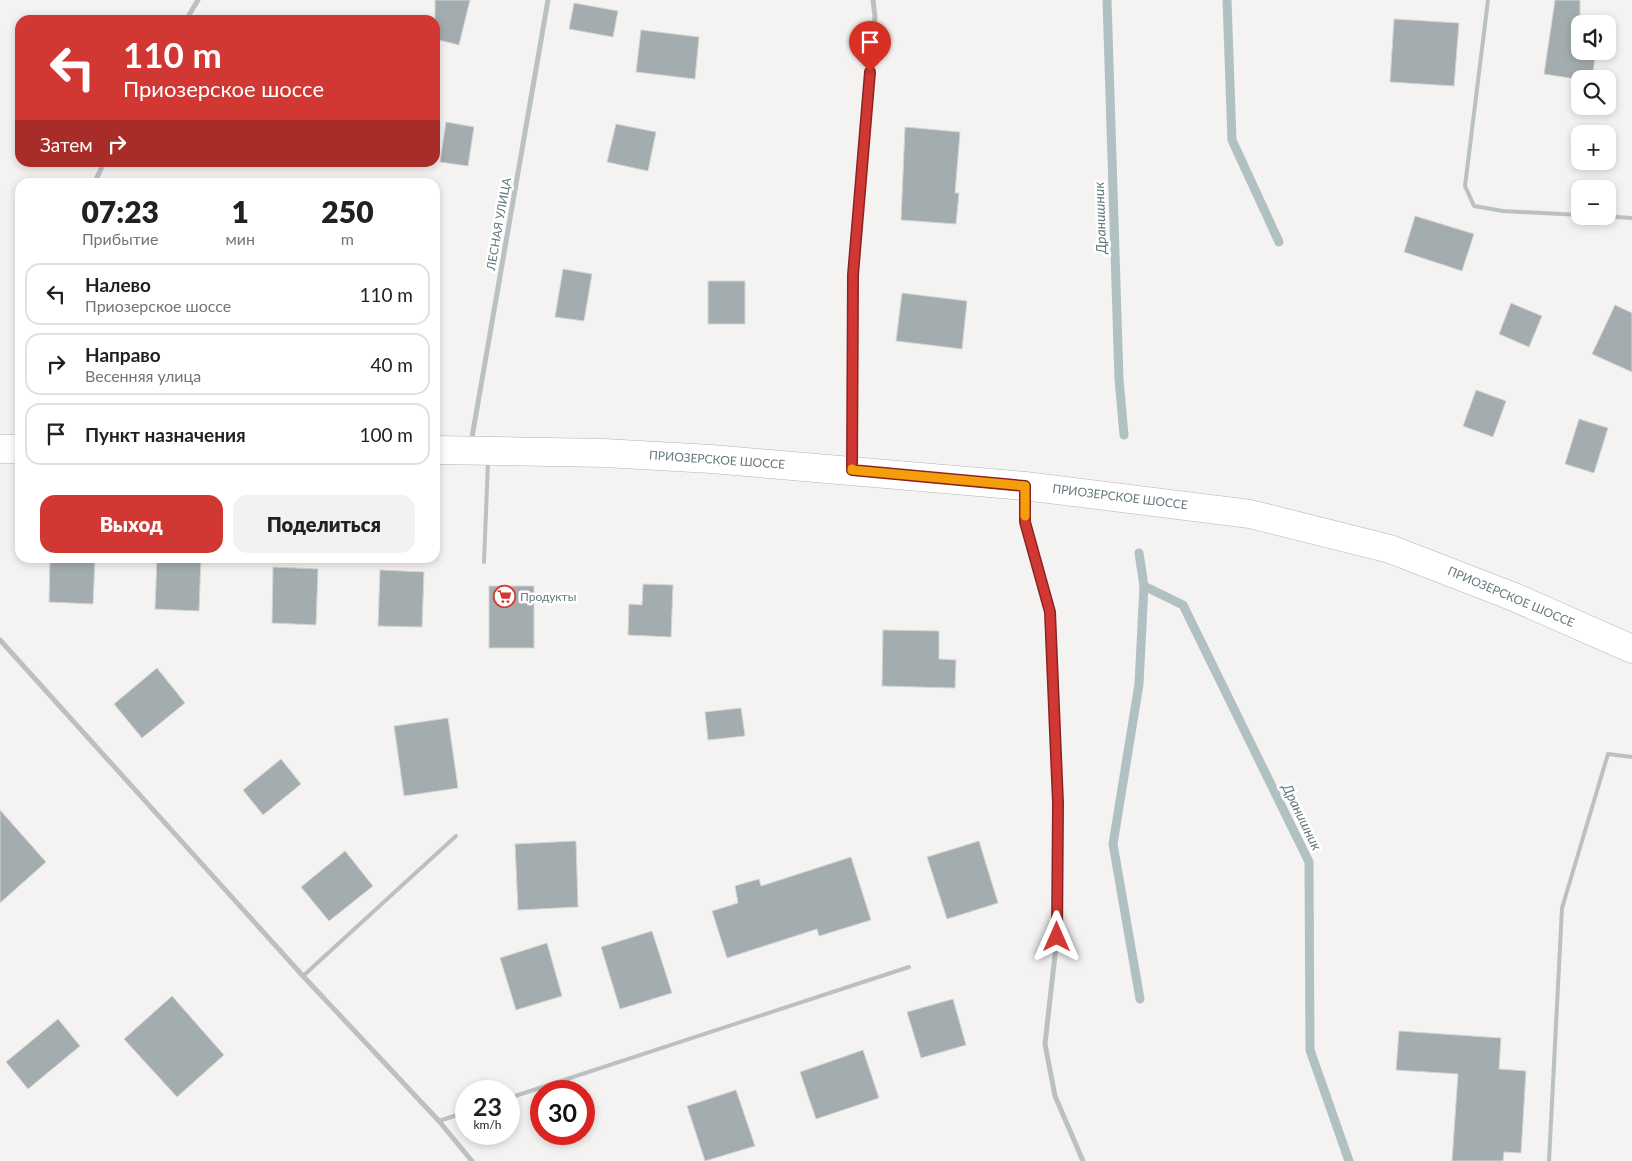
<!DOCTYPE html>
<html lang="ru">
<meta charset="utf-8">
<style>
body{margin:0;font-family:Lato,sans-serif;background:#f2f2f2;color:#202124;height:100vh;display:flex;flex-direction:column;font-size:19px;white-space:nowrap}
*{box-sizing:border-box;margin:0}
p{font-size:16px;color:#757577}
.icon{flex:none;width:28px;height:28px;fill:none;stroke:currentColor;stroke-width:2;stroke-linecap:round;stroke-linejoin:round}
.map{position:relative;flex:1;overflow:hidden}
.details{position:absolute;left:15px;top:178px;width:425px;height:385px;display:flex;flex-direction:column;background:#fff;border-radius:15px;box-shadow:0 2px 8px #0003}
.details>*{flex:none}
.guide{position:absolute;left:15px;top:15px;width:425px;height:152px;border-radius:15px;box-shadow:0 2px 8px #0003;background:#d23833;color:#fff;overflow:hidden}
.controls{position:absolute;left:1571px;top:15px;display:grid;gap:10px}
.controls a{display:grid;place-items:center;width:45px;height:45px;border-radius:10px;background:#fff;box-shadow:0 2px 8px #0003;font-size:25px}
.speed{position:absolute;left:455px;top:1080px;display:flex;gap:10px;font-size:25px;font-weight:700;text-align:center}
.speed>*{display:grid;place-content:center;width:65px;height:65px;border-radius:50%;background:#fff;box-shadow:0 2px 8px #0003;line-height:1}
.speed small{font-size:12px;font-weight:400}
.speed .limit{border:8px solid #d22;background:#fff;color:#111}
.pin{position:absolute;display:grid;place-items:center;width:42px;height:42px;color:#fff;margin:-51px -21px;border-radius:50% 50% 50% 0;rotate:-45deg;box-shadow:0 0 5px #0007}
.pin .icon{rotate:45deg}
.me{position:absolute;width:55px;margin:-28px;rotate:0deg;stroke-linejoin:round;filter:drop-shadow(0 0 4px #0008)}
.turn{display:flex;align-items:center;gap:18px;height:105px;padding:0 25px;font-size:22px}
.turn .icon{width:65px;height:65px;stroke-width:2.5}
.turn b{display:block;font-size:35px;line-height:42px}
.then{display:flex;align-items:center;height:48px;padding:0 25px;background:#0003;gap:10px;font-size:19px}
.eta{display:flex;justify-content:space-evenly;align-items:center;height:85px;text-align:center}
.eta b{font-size:30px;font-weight:800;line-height:35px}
.action{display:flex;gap:10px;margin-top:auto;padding:10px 25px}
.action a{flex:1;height:58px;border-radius:15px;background:#d23833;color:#fff;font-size:20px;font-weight:800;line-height:58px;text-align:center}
.action a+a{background:#f2f2f2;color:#202124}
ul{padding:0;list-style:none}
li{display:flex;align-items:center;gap:15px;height:62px;margin:0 10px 8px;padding:0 15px;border:2px solid #e0e0e0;border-radius:15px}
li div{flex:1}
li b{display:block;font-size:19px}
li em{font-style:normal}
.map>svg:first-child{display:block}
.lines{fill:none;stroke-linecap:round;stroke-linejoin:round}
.stream{stroke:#b1c1c2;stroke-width:9}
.building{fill:#a3adaf;stroke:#d5d5d3}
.primary-casing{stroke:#afb4b6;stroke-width:29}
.lane{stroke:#bbc0c2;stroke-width:4}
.street{stroke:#bbc0c2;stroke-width:5}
.primary{stroke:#fff;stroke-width:28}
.route-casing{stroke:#882421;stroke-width:12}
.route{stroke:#d23833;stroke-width:9}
.slow{stroke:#f59e0b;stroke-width:9}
.labels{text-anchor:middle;stroke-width:5;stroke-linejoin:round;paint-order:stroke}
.street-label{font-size:12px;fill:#66797f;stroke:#fff}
.poi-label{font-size:12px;fill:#66797f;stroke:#fff;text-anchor:start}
.water-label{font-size:14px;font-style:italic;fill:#627b7c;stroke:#fff}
</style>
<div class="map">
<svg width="1632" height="1161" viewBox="0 0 1632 1161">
<rect width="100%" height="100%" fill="#f4f3f1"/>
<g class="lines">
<g class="stream">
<polyline points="1107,0 1119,379 1124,435"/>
<polyline points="1227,0 1232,140 1279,242"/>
<polyline points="1139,553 1144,586 1139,684 1113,844 1140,999"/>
<polyline points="1144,586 1183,605 1309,862 1310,1050 1349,1161"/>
</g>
</g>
<g class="building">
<polygon points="435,0 470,0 459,45 435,39"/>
<polygon points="1555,0 1580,0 1580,51 1596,51 1592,79 1576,79 1544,74"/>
<polygon points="574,3 618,11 613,37 569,29"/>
<polygon points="1394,19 1459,23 1454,86 1390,82"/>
<polygon points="641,30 699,37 695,79 636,72"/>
<polygon points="446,122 474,127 468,166 440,162"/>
<polygon points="616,124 656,132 648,171 607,162"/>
<polygon points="905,127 960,132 955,193 959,193 956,224 901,220"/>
<polygon points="1415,216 1474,234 1462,271 1404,252"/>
<polygon points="563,269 592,274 584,321 555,317"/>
<rect x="708" y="281" width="37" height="43"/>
<polygon points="902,293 967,301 962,349 896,341"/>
<polygon points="1511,303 1542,316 1529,347 1499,334"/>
<polygon points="1615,305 1632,313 1632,372 1592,354"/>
<polygon points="1476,390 1506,401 1493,437 1463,426"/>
<polygon points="1579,419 1608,428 1594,473 1565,464"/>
<polygon points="50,558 95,558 93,604 49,602"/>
<polygon points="157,558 201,558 199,611 155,609"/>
<polygon points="273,567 318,569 316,625 272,623"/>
<polygon points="380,570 424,572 422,627 378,626"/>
<polygon points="643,584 673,585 671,637 628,635 629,604 642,605"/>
<rect x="489" y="586" width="45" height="62"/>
<polygon points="883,630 939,631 939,659 956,660 955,688 882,686"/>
<polygon points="157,668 185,703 142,738 114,704"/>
<polygon points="741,708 745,736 708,740 705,712"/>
<polygon points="448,718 458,788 404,796 394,726"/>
<polygon points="281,759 301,784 263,815 243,790"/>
<polygon points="0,810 46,862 0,903"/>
<polygon points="576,841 578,907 518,910 515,844"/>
<polygon points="979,841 998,903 947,919 927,857"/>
<polygon points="345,851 373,886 329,921 301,887"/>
<polygon points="851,857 871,920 819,936 817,929 727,958 712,911 738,903 735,886 759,879 761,886"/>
<polygon points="652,931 672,993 620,1009 601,947"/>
<polygon points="547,943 562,996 516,1010 500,958"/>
<polygon points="172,996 224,1055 177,1097 124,1039"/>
<polygon points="953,999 966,1045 921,1058 907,1012"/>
<polygon points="58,1019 80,1046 28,1089 6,1062"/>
<polygon points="1399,1031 1501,1038 1499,1069 1526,1071 1521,1153 1504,1152 1503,1161 1452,1161 1458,1074 1396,1070"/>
<polygon points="863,1050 879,1098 816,1119 800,1072"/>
<polygon points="736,1090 755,1146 705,1161 687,1106"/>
</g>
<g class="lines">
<defs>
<g id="primary">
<polyline points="0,449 20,449"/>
<polyline points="435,450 604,453 711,459 1025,486 1250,514 1390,549 1514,597 1632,649"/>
</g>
</defs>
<use href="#primary" class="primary-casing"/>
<g class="lane">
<polyline points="1488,0 1465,186 1474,206 1503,211 1580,215"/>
<polyline points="1601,216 1632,218"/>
<polyline points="484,562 488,462"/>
<polyline points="303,976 456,836"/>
<polyline points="509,1098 909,967"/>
<polyline points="439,1121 466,1112"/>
<polyline points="1549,1161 1562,908 1608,754 1632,757"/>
</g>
<g class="street">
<polyline points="186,20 198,0"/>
<polyline points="95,182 104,162"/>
<polyline points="471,443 548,0"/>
<polyline points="852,462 853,275 875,16 873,0"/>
<polyline points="1025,494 1025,522 1050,612 1058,803 1057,937 1045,1044 1055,1096 1083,1161"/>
<polyline points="0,640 303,976 439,1121 472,1161"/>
</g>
<use href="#primary" class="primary"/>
</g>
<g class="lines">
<defs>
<polyline id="route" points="870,72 853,275 852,470 1025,486 1025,522 1050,612 1058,803 1057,937"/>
</defs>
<use href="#route" class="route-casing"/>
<use href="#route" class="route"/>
<polyline class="slow" points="852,469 852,470 1025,486 1025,516"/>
</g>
<defs>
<symbol id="supermarket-ring" viewBox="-11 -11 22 22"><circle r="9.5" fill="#fff" stroke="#d23833" stroke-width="1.5"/><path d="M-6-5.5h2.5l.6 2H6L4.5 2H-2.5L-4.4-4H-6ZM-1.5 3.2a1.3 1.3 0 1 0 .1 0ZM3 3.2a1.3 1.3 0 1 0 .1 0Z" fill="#d23833"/></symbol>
</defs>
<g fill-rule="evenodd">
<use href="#supermarket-ring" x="492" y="584" width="25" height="25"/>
</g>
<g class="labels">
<g class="street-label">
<text transform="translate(499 224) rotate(-80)" y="4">ЛЕСНАЯ УЛИЦА</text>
<text transform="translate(717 460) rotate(4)" y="4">ПРИОЗЕРСКОЕ ШОССЕ</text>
<text transform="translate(1120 497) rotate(7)" y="4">ПРИОЗЕРСКОЕ ШОССЕ</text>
<text transform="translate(1511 597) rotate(23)" y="4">ПРИОЗЕРСКОЕ ШОССЕ</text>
</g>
<g class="poi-label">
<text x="520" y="601">Продукты</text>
</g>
<g class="water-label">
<text transform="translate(1100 218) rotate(-92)" y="5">Дранишник</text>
<text transform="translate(1302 817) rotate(64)" y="5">Дранишник</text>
</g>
</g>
</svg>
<div class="controls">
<a><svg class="icon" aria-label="sound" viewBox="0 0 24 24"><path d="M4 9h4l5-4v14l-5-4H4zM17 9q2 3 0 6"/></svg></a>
<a><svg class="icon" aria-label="search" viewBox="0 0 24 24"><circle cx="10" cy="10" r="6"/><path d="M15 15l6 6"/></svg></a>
<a>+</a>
<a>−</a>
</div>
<div class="speed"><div>23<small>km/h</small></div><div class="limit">30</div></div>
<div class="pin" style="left:870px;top:72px;background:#d93025"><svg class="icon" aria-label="arrive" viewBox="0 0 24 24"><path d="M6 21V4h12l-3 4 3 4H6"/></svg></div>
<svg class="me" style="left:1057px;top:937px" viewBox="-20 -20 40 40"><path d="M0-17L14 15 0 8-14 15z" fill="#d23833" stroke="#fff" stroke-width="4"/></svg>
<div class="guide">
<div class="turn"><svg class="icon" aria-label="left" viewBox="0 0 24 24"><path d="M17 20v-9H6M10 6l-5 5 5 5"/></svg><div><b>110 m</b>Приозерское шоссе</div></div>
<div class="then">Затем<svg class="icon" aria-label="right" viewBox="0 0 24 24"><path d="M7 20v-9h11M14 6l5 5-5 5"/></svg></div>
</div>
<section class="details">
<div class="eta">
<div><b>07:23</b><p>Прибытие</p></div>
<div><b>1</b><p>мин</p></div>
<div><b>250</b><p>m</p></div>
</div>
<ul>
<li><svg class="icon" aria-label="left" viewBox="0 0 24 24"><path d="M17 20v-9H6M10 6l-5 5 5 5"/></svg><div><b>Налево</b><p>Приозерское шоссе</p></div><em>110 m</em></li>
<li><svg class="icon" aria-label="right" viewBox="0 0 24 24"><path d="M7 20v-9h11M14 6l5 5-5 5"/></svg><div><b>Направо</b><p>Весенняя улица</p></div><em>40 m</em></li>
<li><svg class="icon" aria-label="arrive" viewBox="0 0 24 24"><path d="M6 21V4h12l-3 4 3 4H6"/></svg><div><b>Пункт назначения</b></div><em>100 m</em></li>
</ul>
<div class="action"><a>Выход</a><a>Поделиться</a></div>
</section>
</div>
